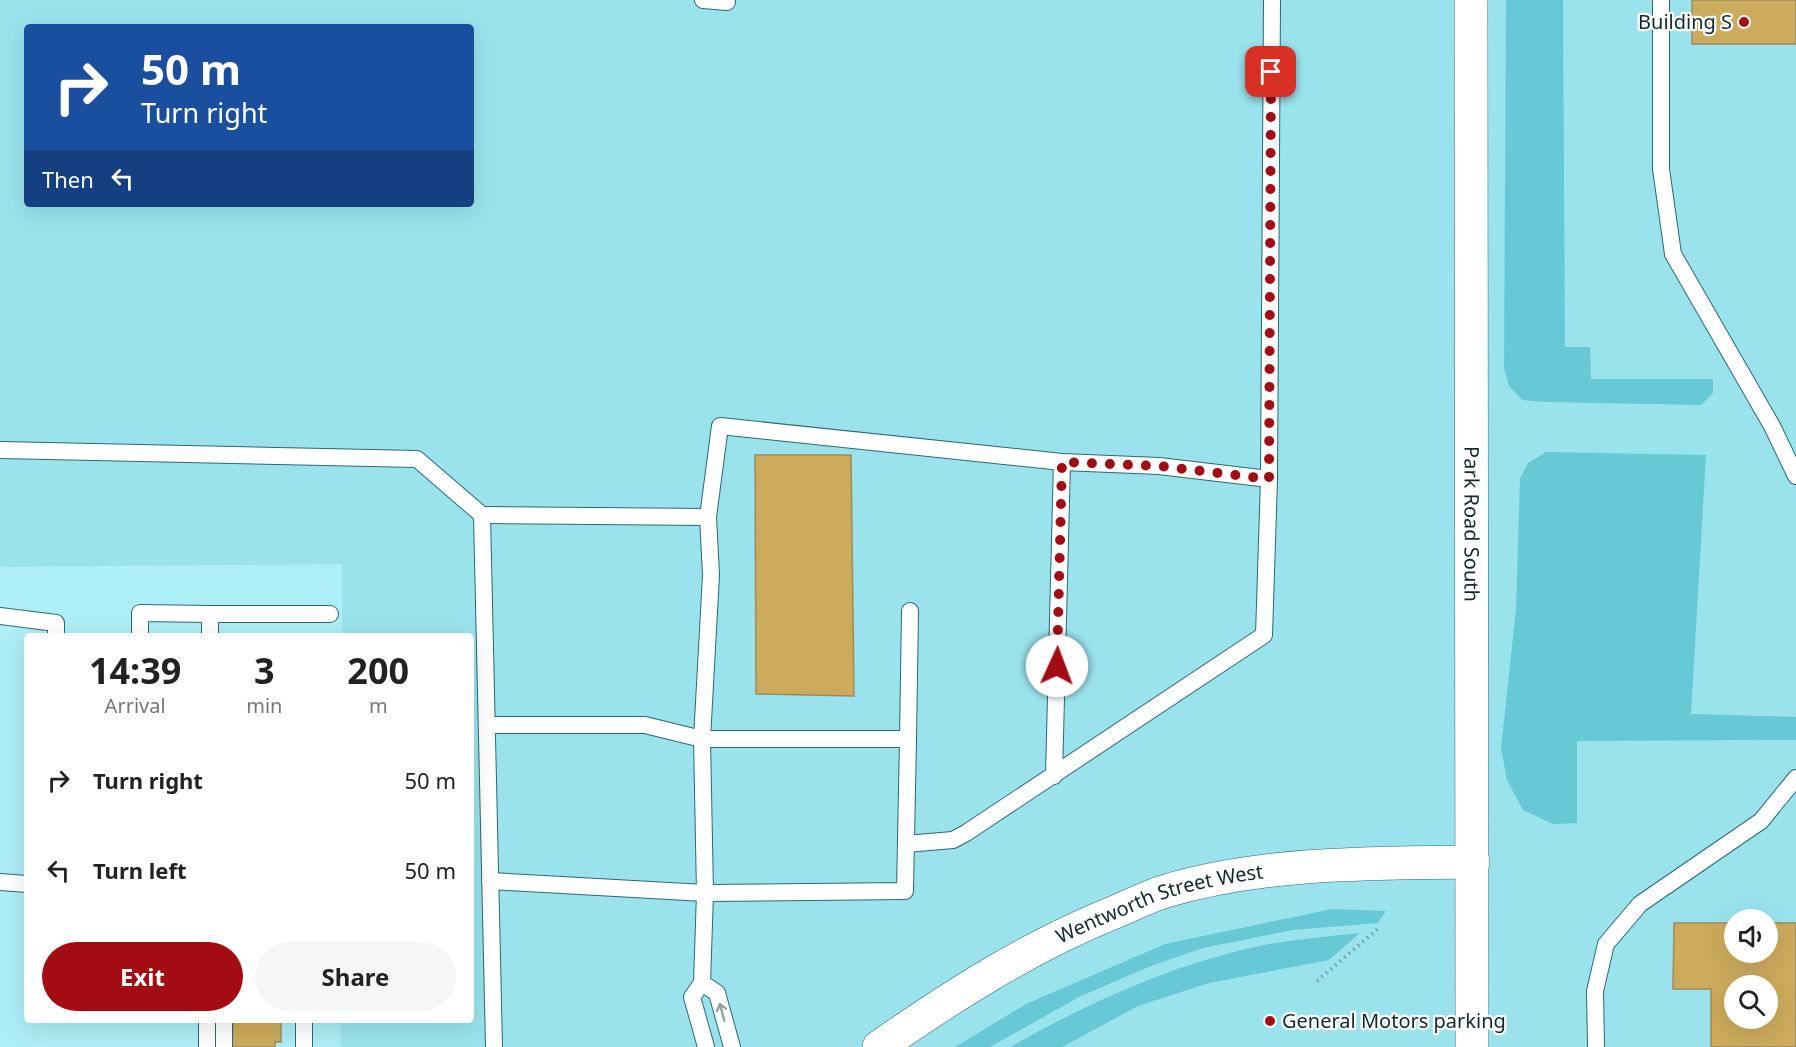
<!DOCTYPE html>
<style>
body{margin:0;font-family:"Noto Sans",sans-serif;background:#f6f6f6;color:#222;height:100vh;display:flex;flex-direction:column;font-size:22px;white-space:nowrap}
*{box-sizing:border-box;margin:0}
p{font-size:20px;color:#767676}
.icon{flex:none;width:33px;height:33px;fill:none;stroke:currentColor;stroke-width:2;stroke-linecap:round;stroke-linejoin:round}
.map{position:relative;flex:1;overflow:hidden}
.details{position:absolute;left:24px;top:633px;width:450px;height:390px;display:flex;flex-direction:column;background:#fff;border-radius:6px;box-shadow:0 6px 24px #0002}
.details>*{flex:none}
.guide{position:absolute;left:24px;top:24px;width:450px;height:183px;border-radius:6px;box-shadow:0 6px 24px #0002;background:#1a4fa0;color:#fff;overflow:hidden}
.fabs{position:absolute;left:1724px;top:909px;display:grid;gap:12px}
.fabs a{display:grid;place-items:center;width:54px;height:54px;border-radius:50%;background:#fff;box-shadow:0 6px 24px #0002;font-size:30px}
.pin{position:absolute;display:grid;place-items:center;width:51px;height:51px;color:#fff;margin:-26px;border-radius:12px;box-shadow:0 3px 9px #0006}
.me{position:absolute;width:66px;margin:-33px;rotate:2deg;stroke-linejoin:round;filter:drop-shadow(0 0 4px #0008)}
.turn{display:flex;align-items:center;gap:21px;height:126px;padding:0 18px;font-size:27px}
.turn .icon{width:78px;height:78px;stroke-width:2.5}
.turn b{display:block;font-size:42px;line-height:51px}
.then{display:flex;align-items:center;height:57px;padding:0 18px;background:#0003;gap:12px;font-size:22px}
.eta{display:flex;justify-content:space-evenly;align-items:center;height:102px;text-align:center}
.eta b{font-size:36px;font-weight:700;line-height:42px}
.primary-button{display:flex;gap:12px;margin-top:auto;padding:12px 18px}
.primary-button a{flex:1;height:69px;border-radius:36px;background:#a40c14;color:#fff;font-size:24px;font-weight:700;line-height:69px;text-align:center}
.primary-button a+a{background:#f6f6f6;color:#222}
ul{padding:0;list-style:none}
li{display:flex;align-items:center;gap:18px;height:90px;padding:0 18px}
li div{flex:1}
li b{display:block;font-size:22px}
li em{font-style:normal}
.map>svg:first-child{display:block}
.built{fill:#9ae3ed;fill-rule:evenodd}
.green{fill:#68c9d6}
.building{fill:#ccab5c;stroke:#9d8a5e;stroke-width:1.5;fill-rule:evenodd}
.lines{fill:none;stroke-linecap:round;stroke-linejoin:round}
.service-casing{stroke:#2b6971;stroke-width:18}
.secondary-casing{stroke:#2b6971;stroke-width:34}
.path{stroke:#6f9fa5;stroke-width:4;stroke-dasharray:1.5 4.5;stroke-linecap:butt}
.service{stroke:#fff;stroke-width:16}
.secondary{stroke:#fff;stroke-width:33}
.oneway{stroke:#939fa0}
.route{stroke:#a40c14;stroke-width:10;stroke-dasharray:0 18}
.poi-dot{fill:#a40c14;stroke:#fff;stroke-width:2}
.labels{text-anchor:middle;stroke-width:4.5;stroke-linejoin:round;paint-order:stroke}
.poi-label{font-size:20px;fill:#0f292c;stroke:#fff;text-anchor:end}
.street-label{font-size:20px;fill:#0f292c;stroke:#fff}
</style>
<div class="map">
<svg width="1796" height="1047" viewBox="0 0 1796 1047">
<rect width="100%" height="100%" fill="#aeeef6"/>
<path class="built" d="M0,0H1796V1047H341V1020H471V636H342V564L0,567ZM27,27H471V204H27ZM1734,920H1767V952H1734ZM1734,986H1767V1018H1734Z"/>
<g class="green">
<polygon points="1506,0 1563,0 1565,347 1590,347 1591,379 1713,379 1713,393 1701,405 1546,402 1522,400 1509,386 1504,368"/>
<polygon points="1546,452 1706,455 1691,714 1796,717 1796,740 1577,741 1577,823 1553,824 1523,810 1507,780 1501,748 1516,609 1520,478 1528,463"/>
<polygon points="1332,909 1386,911 1378,923 1293,930 1203,948 1151,966 1081,996 990,1047 955,1047 1026,1004 1165,944"/>
<path d="M1360,933L1329,960L1209,983L1138,1006L1062,1047H1010C1090,1002 1177,962 1269,944C1299,939 1330,936 1360,933Z"/>
</g>
<g class="building">
<rect x="1692" y="0" width="104" height="44"/>
<polygon points="755,455 851,455 854,696 756,694"/>
<path d="M1674,923H1734V952H1767V923H1796V1047H1711V989H1673ZM1734,986H1767V1018H1734Z"/>
<polygon points="233,1020 281,1020 281,1042 275,1042 275,1047 232,1047"/>
</g>
<g class="lines">
<defs>
<g id="service">
<polyline points="703,0 727,2"/>
<polyline points="1661,0 1661,169 1673,254 1772,426 1796,476"/>
<polyline points="0,450 417,459 482,515 494,1047"/>
<polyline points="482,515 708,517"/>
<polyline points="0,616 56,623 56,636"/>
<polyline points="140,636 140,613 210,614"/>
<polyline points="210,636 210,614 330,614"/>
<polyline points="487,725 645,725 702,739 908,739 910,611"/>
<polyline points="1054,776 1062,462"/>
<polyline points="906,844 953,840 966,833 1264,635 1269,479 1272,0"/>
<polyline points="490,881 705,893 905,891 908,739"/>
<polyline points="0,882 27,884"/>
<polyline points="702,983 717,993 732,1047"/>
<polyline points="304,1020 304,1047"/>
<polyline points="207,1047 207,1020"/>
<polyline points="224,1047 224,1020"/>
<polyline points="706,1047 692,997 702,983 705,893 702,739 711,575 708,517 720,426 1062,462 1159,466 1269,479"/>
<polyline points="1596,1047 1595,991 1606,944 1640,904 1761,821 1796,778"/>
</g>
<g id="secondary">
<path id="s1" d="M1471,0L1472,1047"/>
<path id="s2" d="M879,1047C954,995 1030,946 1115,912C1132,905 1149,896 1166,891C1264,862 1372,863 1473,862"/>
</g>
</defs>
<use href="#service" class="service-casing"/>
<use href="#secondary" class="secondary-casing"/>
<polyline class="path" points="1317,981 1380,927"/>
<use href="#service" class="service"/>
<use href="#secondary" class="secondary"/>
</g>
<defs><path id="oneway-shaft" d="M-6 0H5M1.5-3L5.5 0L1.5 3" fill="none" stroke-width="1.6" stroke-linecap="round" stroke-linejoin="round" transform="scale(1.5)"/></defs>
<use class="oneway" href="#oneway-shaft" transform="translate(722 1012) rotate(-105)"/>
<g class="lines">
<polyline class="route" points="1057,666 1062,462 1159,466 1269,479 1271,72"/>
</g>
<g class="poi-dot">
<circle cx="1744" cy="22" r="6"/>
<circle cx="1270" cy="1021" r="6"/>
</g>
<g class="labels">
<g class="poi-label">
<text x="1732" y="29">Building S</text>
<text x="1282" y="1028" text-anchor="start">General Motors parking</text>
</g>
<g class="street-label">
<text dy="7" stroke="none"><textPath href="#s1" startOffset="524">Park Road South</textPath></text>
<text dy="7" stroke="none"><textPath href="#s2" startOffset="318">Wentworth Street West</textPath></text>
</g>
</g>
</svg>
<div class="fabs">
<a><svg class="icon" aria-label="sound" viewBox="0 0 24 24"><path d="M4 9h4l5-4v14l-5-4H4zM17 9q2 3 0 6"/></svg></a>
<a><svg class="icon" aria-label="search" viewBox="0 0 24 24"><circle cx="10" cy="10" r="6"/><path d="M15 15l6 6"/></svg></a>
</div>
<div class="pin" style="left:1271px;top:72px;background:#d93025"><svg class="icon" aria-label="arrive" viewBox="0 0 24 24"><path d="M6 21V4h12l-3 4 3 4H6"/></svg></div>
<svg class="me" style="left:1057px;top:666px" viewBox="-20 -20 40 40"><circle r="19" fill="#fff"/><path d="M0-13L10 11 0 6-10 11z" fill="#a40c14"/></svg>
<div class="guide">
<div class="turn"><svg class="icon" aria-label="right" viewBox="0 0 24 24"><path d="M7 20v-9h11M14 6l5 5-5 5"/></svg><div><b>50 m</b>Turn right</div></div>
<div class="then">Then<svg class="icon" aria-label="left" viewBox="0 0 24 24"><path d="M17 20v-9H6M10 6l-5 5 5 5"/></svg></div>
</div>
<section class="details">
<div class="eta">
<div><b>14:39</b><p>Arrival</p></div>
<div><b>3</b><p>min</p></div>
<div><b>200</b><p>m</p></div>
</div>
<ul>
<li><svg class="icon" aria-label="right" viewBox="0 0 24 24"><path d="M7 20v-9h11M14 6l5 5-5 5"/></svg><div><b>Turn right</b></div><em>50 m</em></li>
<li><svg class="icon" aria-label="left" viewBox="0 0 24 24"><path d="M17 20v-9H6M10 6l-5 5 5 5"/></svg><div><b>Turn left</b></div><em>50 m</em></li>
</ul>
<div class="primary-button"><a>Exit</a><a>Share</a></div>
</section>
</div>
